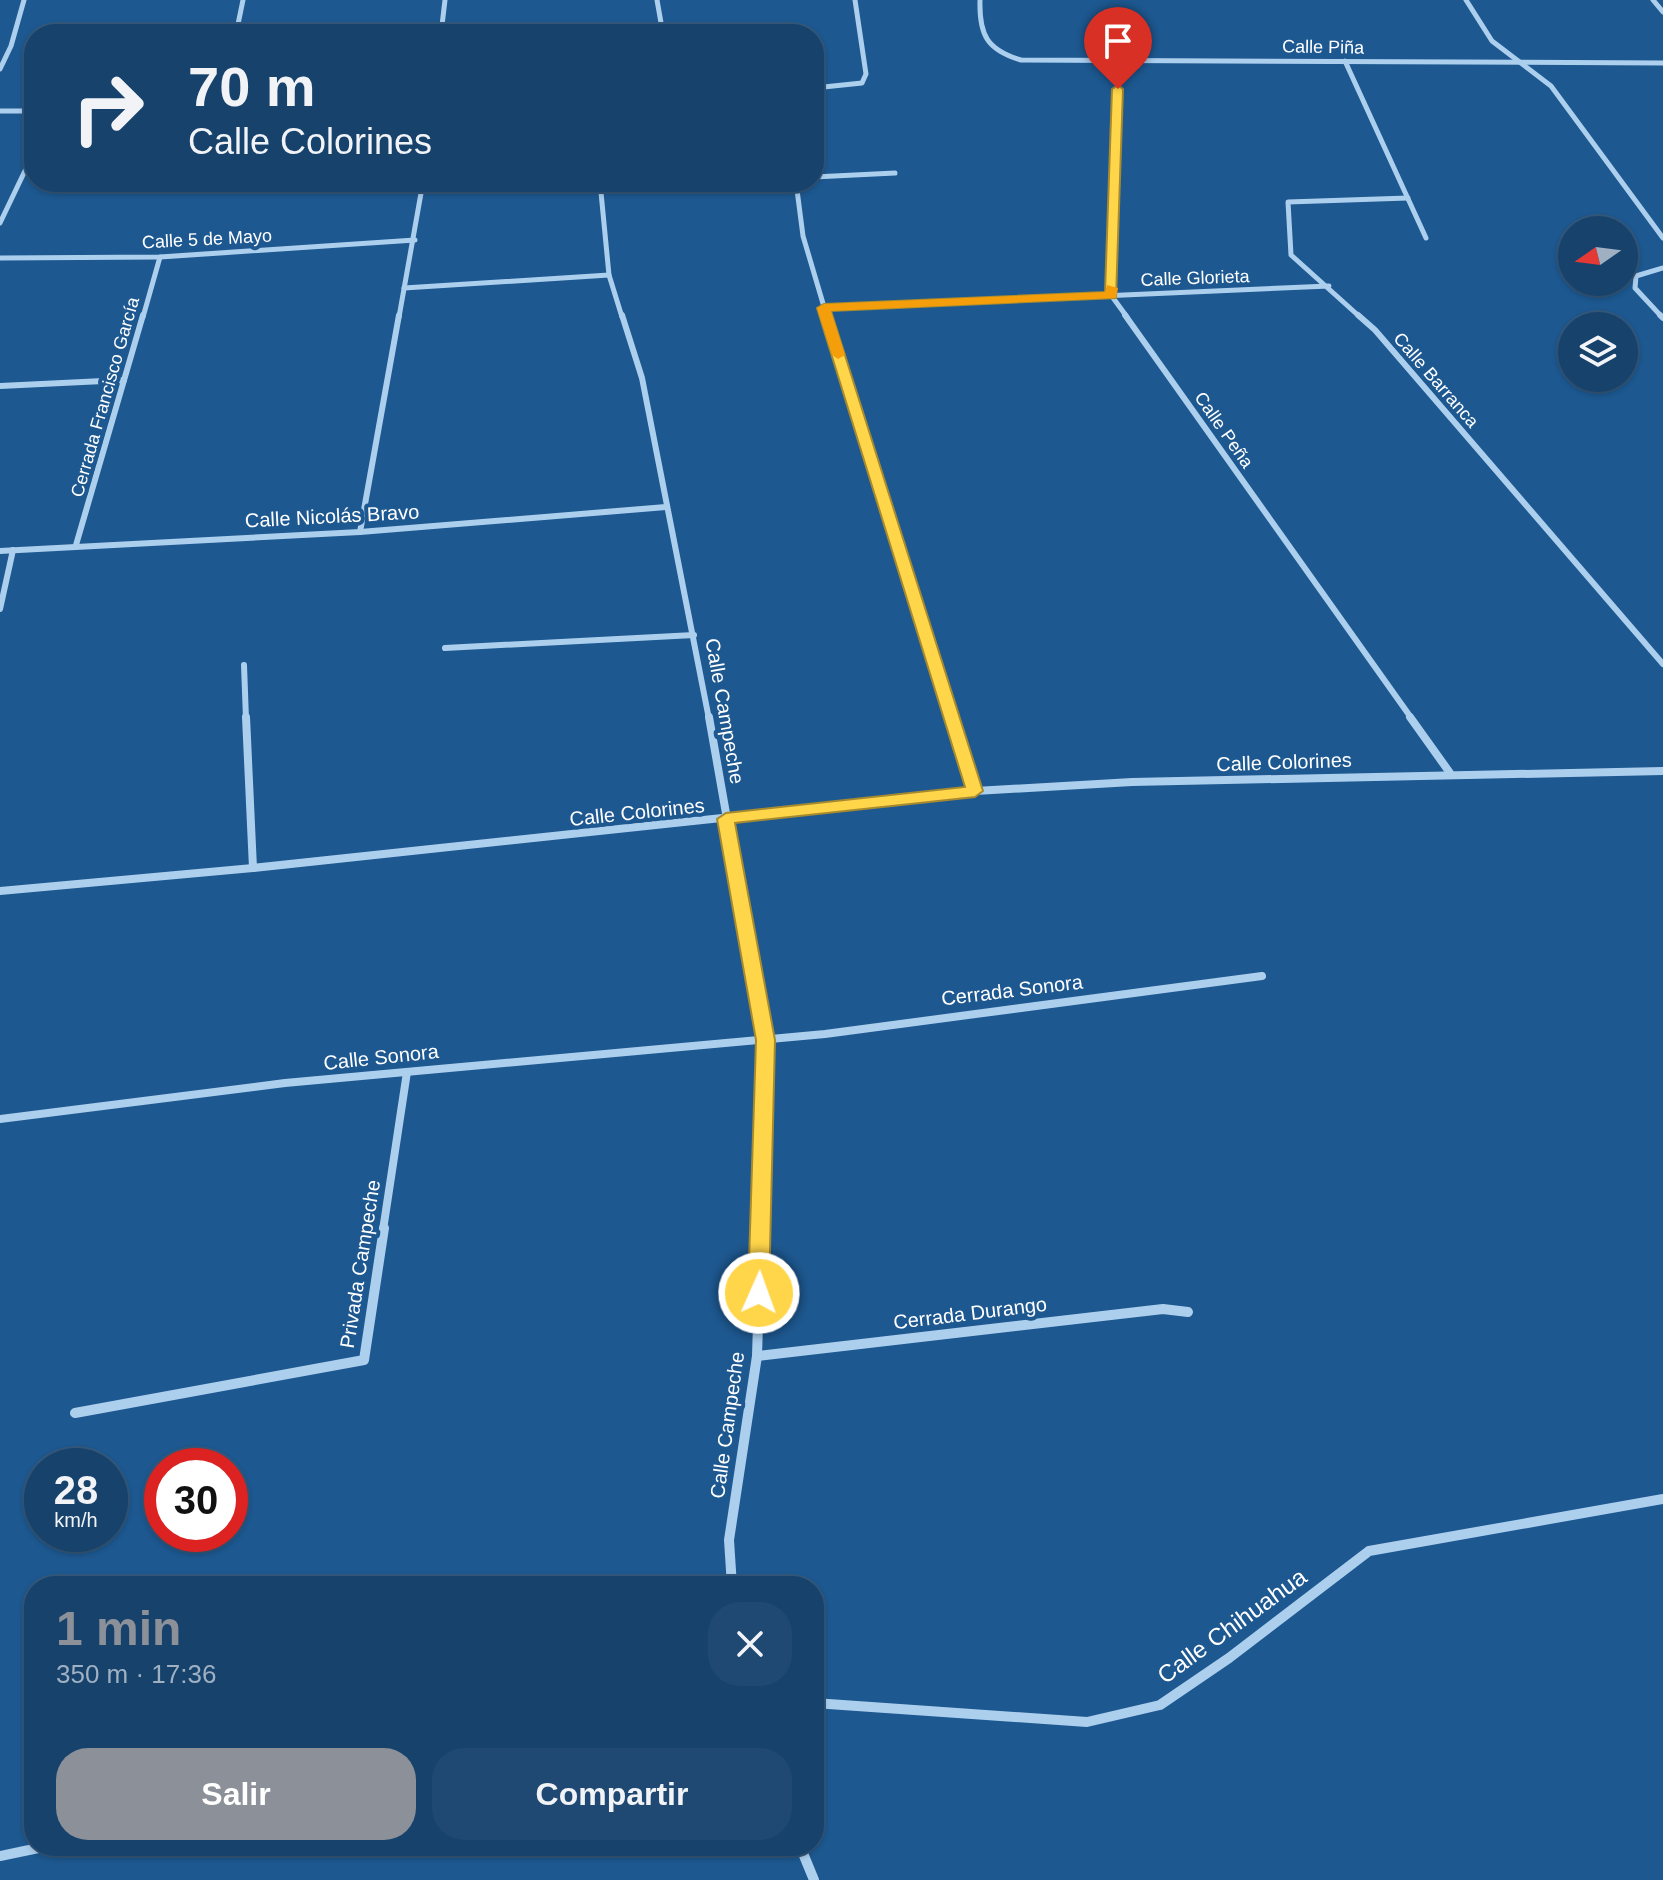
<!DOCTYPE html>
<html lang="es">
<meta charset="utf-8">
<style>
body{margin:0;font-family:Helvetica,sans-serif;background:#1f4972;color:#f1f3f6;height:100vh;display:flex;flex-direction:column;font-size:30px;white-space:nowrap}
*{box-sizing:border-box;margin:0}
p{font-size:26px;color:#9eb0c2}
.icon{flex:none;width:44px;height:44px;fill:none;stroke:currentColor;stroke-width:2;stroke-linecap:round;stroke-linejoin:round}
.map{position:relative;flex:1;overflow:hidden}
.sheet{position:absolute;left:24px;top:1576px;width:800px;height:280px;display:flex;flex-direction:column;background:#16426c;border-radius:32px;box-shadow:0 2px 6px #0004,0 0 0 2px #355b7f}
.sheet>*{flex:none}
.banner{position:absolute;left:24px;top:24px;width:800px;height:168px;border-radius:32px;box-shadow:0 2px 6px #0004,0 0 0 2px #355b7f;background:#16426c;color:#f1f3f6;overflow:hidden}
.needle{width:52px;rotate:256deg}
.fabs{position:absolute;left:1558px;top:216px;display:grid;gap:16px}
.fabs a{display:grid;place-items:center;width:80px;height:80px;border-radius:50%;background:#16426c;box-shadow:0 2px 6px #0004,0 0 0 2px #355b7f;font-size:40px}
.speed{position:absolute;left:24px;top:1448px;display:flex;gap:16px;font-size:40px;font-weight:700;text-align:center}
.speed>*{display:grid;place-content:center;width:104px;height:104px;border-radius:50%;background:#16426c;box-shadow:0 2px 6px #0004,0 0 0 2px #355b7f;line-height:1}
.speed small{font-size:20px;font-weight:400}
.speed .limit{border:12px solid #d22;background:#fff;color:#111}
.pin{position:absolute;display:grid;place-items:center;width:68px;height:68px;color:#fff;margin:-82px -34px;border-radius:50% 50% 50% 0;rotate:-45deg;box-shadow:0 0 8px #0007}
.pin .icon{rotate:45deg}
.me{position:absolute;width:88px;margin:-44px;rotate:2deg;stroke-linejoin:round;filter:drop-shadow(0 0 6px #0008)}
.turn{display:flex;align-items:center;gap:28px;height:168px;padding:0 32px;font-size:36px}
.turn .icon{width:104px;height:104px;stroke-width:2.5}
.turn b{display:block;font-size:56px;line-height:68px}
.round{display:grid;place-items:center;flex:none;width:84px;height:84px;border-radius:32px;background:#1f4972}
.overview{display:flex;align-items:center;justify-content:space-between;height:136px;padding:0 32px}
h1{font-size:48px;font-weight:600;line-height:60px;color:#8c9099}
.action{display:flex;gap:16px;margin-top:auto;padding:16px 32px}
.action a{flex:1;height:92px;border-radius:32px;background:#8c9099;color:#fff;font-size:32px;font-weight:600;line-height:92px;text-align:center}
.action a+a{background:#1f4972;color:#f1f3f6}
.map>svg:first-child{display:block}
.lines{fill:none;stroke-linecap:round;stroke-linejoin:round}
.street-far3{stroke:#accfee;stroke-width:5}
.street-far2{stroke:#accfee;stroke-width:6}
.street-far1{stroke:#accfee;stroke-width:8}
.street{stroke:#accfee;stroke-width:10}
.route{fill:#ffd54a;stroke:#a68a30;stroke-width:2}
.slow{fill:#f59e0b}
.labels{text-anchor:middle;stroke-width:8;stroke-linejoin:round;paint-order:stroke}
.far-street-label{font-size:18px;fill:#fff;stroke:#1d5890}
.street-label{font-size:20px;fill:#fff;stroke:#1d5890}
.near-street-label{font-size:24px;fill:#fff;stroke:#1d5890}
</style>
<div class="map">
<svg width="1663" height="1880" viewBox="0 0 1663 1880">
<rect width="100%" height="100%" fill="#1d5890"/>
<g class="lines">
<g class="street-far3">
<polyline points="657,0 663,34"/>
<path d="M980,0C979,35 987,50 1021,60L1663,63"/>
<polyline points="1466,0 1492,41 1551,86 1663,238"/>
<polyline points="1653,0 1663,12"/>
<polyline points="236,34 243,0"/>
<polyline points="441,34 445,0"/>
<polyline points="1119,59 1111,295 1127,317"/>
<polyline points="1345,61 1426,238"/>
<polyline points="0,69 11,46 24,0"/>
<polyline points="814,88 862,83 866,74 855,0"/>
<polyline points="0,111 34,111"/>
<polyline points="814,177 895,173"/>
<polyline points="600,182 609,275 622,317"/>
<polyline points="796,182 803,236 827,317"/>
<polyline points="0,223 33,154"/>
<polyline points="0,258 160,257 415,240"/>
<polyline points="404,288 609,275"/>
<polyline points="824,308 1329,286"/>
<polyline points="143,317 160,257"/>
<polyline points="399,317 423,182"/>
<polyline points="1360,317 1291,255 1288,202 1408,198"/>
<polyline points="1662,317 1635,288 1636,276 1663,268"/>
</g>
<g class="street-far2">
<polyline points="622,315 642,378 709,719"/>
<polyline points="826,315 952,719"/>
<polyline points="1125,315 1412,719"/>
<polyline points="1358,315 1375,330 1663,664"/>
<polyline points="1660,315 1663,318"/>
<polyline points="0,386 124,380"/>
<polyline points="360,532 399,315"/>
<polyline points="76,545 143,315"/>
<polyline points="0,551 360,532 666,507"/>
<polyline points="0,609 13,550"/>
<polyline points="445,648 694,635"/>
<polyline points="244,665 246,719"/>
</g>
<g class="street-far1">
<polyline points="246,717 253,868"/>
<polyline points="709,717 766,1040 761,1230"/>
<polyline points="952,717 975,791"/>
<polyline points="1410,717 1450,773"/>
<polyline points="0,891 253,868 975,791 1132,782 1663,771"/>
<polyline points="0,1119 285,1083 825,1034 1262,976"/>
<polyline points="383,1230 407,1072"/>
</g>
<g class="street">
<polyline points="757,1356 1163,1309 1188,1312"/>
<polyline points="75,1413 364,1360 384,1228"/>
<polyline points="732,1586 729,1540 757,1356 761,1228"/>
<polyline points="814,1703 1087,1722 1160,1705 1229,1658 1369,1551 1663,1499"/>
<polyline points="800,1846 814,1880"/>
<polyline points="0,1856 48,1846"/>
</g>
</g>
<polygon class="route" points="1118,85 1123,89 1116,298 831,311 983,791 975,797 735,823 775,1040 769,1293 766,1299 751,1299 748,1293 756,1040 717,819 726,813 965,787 817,308 824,304 1105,292 1112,89"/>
<polygon class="slow" points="1107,285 1118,288 1116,298 831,311 845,355 838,359 832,355 817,308 824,304 1105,292"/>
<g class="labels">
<g class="far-street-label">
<text transform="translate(1323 47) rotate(1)" y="6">Calle Piña</text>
<text transform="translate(207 239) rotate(-3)" y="6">Calle 5 de Mayo</text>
<text transform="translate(1195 278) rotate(-2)" y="6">Calle Glorieta</text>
<text transform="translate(1436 380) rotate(49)" y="6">Calle Barranca</text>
<text transform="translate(105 397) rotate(-74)" y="6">Cerrada Francisco García</text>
<text transform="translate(1224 430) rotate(55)" y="6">Calle Peña</text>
</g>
<g class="street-label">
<text transform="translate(332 516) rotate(-3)" y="7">Calle Nicolás Bravo</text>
<text transform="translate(725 711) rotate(80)" y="7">Calle Campeche</text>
<text transform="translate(1284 762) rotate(-2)" y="7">Calle Colorines</text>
<text transform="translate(637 812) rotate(-6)" y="7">Calle Colorines</text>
<text transform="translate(1012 990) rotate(-7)" y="7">Cerrada Sonora</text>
<text transform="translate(381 1057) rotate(-6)" y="7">Calle Sonora</text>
<text transform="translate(360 1264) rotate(-81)" y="7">Privada Campeche</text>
<text transform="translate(970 1313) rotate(-7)" y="7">Cerrada Durango</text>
<text transform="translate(727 1425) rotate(-82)" y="7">Calle Campeche</text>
</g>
<g class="near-street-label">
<text transform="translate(1232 1626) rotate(-36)" y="8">Calle Chihuahua</text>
</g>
</g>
</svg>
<div class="fabs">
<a><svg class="needle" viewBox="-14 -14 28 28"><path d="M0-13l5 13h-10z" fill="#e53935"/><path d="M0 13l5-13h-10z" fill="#9eb0c2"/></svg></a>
<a><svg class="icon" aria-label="layers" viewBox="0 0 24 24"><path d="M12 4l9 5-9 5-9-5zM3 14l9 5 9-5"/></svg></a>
</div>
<div class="speed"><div>28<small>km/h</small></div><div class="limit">30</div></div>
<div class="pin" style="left:1118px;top:89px;background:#d93025"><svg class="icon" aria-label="arrive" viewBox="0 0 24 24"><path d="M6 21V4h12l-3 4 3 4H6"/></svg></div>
<svg class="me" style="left:759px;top:1293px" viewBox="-20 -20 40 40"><circle r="17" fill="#ffd54a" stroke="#fff" stroke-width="3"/><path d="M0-11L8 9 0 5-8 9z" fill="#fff"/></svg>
<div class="banner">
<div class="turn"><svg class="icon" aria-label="right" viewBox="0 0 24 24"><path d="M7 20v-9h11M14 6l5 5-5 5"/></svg><div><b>70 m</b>Calle Colorines</div></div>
</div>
<section class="sheet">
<div class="overview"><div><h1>1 min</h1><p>350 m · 17:36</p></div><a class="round"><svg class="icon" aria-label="close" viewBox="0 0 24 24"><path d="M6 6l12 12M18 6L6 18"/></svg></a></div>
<div class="action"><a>Salir</a><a>Compartir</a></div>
</section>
</div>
